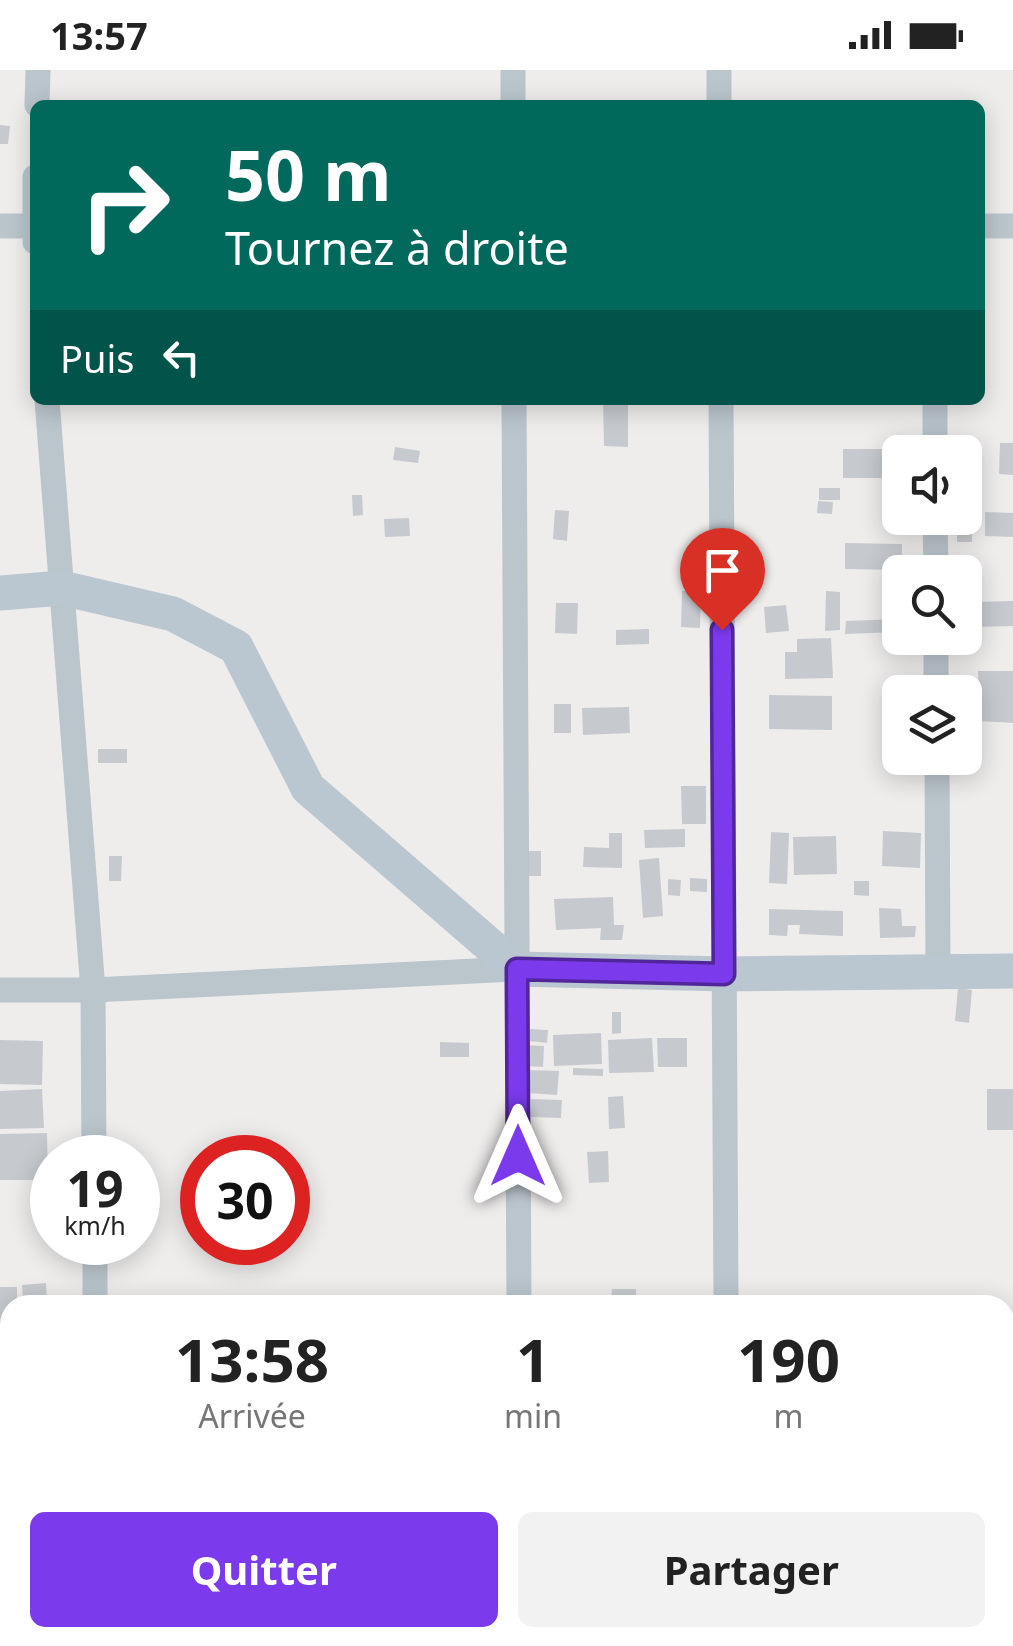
<!DOCTYPE html>
<html lang="fr">
<meta charset="utf-8">
<style>
body{margin:0;font-family:"Noto Sans",sans-serif;background:#f2f2f2;color:#222;height:100vh;display:flex;flex-direction:column;font-size:38px;white-space:nowrap}
*{box-sizing:border-box;margin:0}
p{font-size:32px;color:#767676}
.icon{flex:none;width:55px;height:55px;fill:none;stroke:currentColor;stroke-width:2;stroke-linecap:round;stroke-linejoin:round}
.map{position:relative;flex:1;overflow:hidden}
.details{position:absolute;left:0px;top:1225px;width:1015px;height:352px;display:flex;flex-direction:column;background:#fff;border-radius:30px 30px 0 0;box-shadow:0 5px 25px #0003}
.details>*{flex:none}
.hud{position:absolute;left:30px;top:30px;width:955px;height:305px;border-radius:15px;box-shadow:0 5px 25px #0003;background:#00695c;color:#fff;overflow:hidden}
.buttons{position:absolute;left:882px;top:365px;display:grid;gap:20px}
.buttons a{display:grid;place-items:center;width:100px;height:100px;border-radius:15px;background:#fff;box-shadow:0 5px 25px #0003;font-size:50px}
.speed{position:absolute;left:30px;top:1065px;display:flex;gap:20px;font-size:50px;font-weight:700;text-align:center}
.speed>*{display:grid;place-content:center;width:130px;height:130px;border-radius:50%;background:#fff;box-shadow:0 5px 25px #0003;line-height:1}
.speed small{font-size:25px;font-weight:400}
.speed .limit{border:15px solid #d22;background:#fff;color:#111}
.pin{position:absolute;display:grid;place-items:center;width:85px;height:85px;color:#fff;margin:-102px -42px;border-radius:50% 50% 50% 0;rotate:-45deg;box-shadow:0 0 10px #0007}
.pin .icon{rotate:45deg}
.me{position:absolute;width:110px;margin:-55px;rotate:0deg;stroke-linejoin:round;filter:drop-shadow(0 0 8px #0008)}
.turn{display:flex;align-items:center;gap:35px;height:210px;padding:0 30px;font-size:45px}
.turn .icon{width:130px;height:130px;stroke-width:2.5}
.turn b{display:block;font-size:70px;line-height:85px}
.then{display:flex;align-items:center;height:95px;padding:0 30px;background:#0003;gap:20px;font-size:38px}
.eta{display:flex;justify-content:space-evenly;align-items:center;height:170px;text-align:center}
.eta b{font-size:60px;font-weight:700;line-height:70px}
.button{display:flex;gap:20px;margin-top:auto;padding:20px 30px}
.button a{flex:1;height:115px;border-radius:15px;background:#7c3aed;color:#fff;font-size:40px;font-weight:700;line-height:115px;text-align:center}
.button a+a{background:#f2f2f2;color:#222}
.status{display:flex;justify-content:space-between;align-items:center;height:70px;padding:0 50px;background:#fff;direction:ltr}
.status svg{height:28px;fill:currentColor}
.map>svg:first-child{display:block}
.building{fill:#c6cacf}
.lines{fill:none;stroke-linecap:round;stroke-linejoin:round}
.street{stroke:#bac5cc;stroke-width:25}
.secondary{stroke:#bac6d0;stroke-width:35}
.route-casing{stroke:#51269a;stroke-width:25}
.route{stroke:#7c3aed;stroke-width:18}
</style>
<div class="status"><b>13:57</b><svg viewBox="0 0 49 12"><path d="M0 12V9h3v3zM5 12V6h3v6zM10 12V3h3v9zM15 12V0h3v12zM26 1h20v11H26zM47 4h2v5h-2z"/></svg></div>
<div class="map">
<svg width="1013" height="1576" viewBox="0 0 1013 1576">
<rect width="100%" height="100%" fill="#efecec"/>
<g class="building">
<polygon points="0,55 10,56 8,74 0,74"/>
<polygon points="603,330 628,330 628,377 604,376"/>
<polygon points="1000,373 1013,373 1013,405 999,404"/>
<polygon points="395,377 420,381 418,393 393,390"/>
<polygon points="843,379 892,379 893,408 843,408"/>
<rect x="819" y="418" width="21" height="12"/>
<polygon points="965,422 972,422 972,472 957,472 957,448 965,448"/>
<polygon points="352,425 362,425 363,445 353,446"/>
<polygon points="818,431 833,432 832,444 817,443"/>
<polygon points="555,440 569,441 567,471 553,469"/>
<polygon points="985,442 1013,443 1013,467 985,466"/>
<polygon points="409,448 410,466 385,467 384,449"/>
<polygon points="845,473 902,474 902,500 845,499"/>
<polygon points="682,521 701,521 700,558 681,557"/>
<polygon points="826,521 840,522 840,560 825,561"/>
<polygon points="1013,531 1013,556 977,557 976,532"/>
<polygon points="556,533 578,533 577,564 555,563"/>
<polygon points="786,535 789,561 766,563 764,537"/>
<polygon points="900,549 900,562 845,564 846,551"/>
<polygon points="649,559 649,574 616,575 616,560"/>
<polygon points="831,568 833,608 785,609 785,582 797,582 797,569"/>
<polygon points="978,601 1013,601 1013,653 980,651"/>
<polygon points="769,625 832,626 832,660 769,659"/>
<rect x="554" y="634" width="17" height="29"/>
<polygon points="629,637 630,663 583,665 582,638"/>
<rect x="98" y="679" width="29" height="14"/>
<polygon points="681,716 706,716 706,754 682,754"/>
<polygon points="685,759 685,777 645,778 644,760"/>
<polygon points="883,761 921,763 920,798 882,796"/>
<polygon points="771,762 789,763 787,814 769,813"/>
<polygon points="609,763 622,763 622,798 583,797 584,777 609,778"/>
<polygon points="836,766 837,804 794,805 793,767"/>
<rect x="529" y="781" width="12" height="25"/>
<polygon points="109,786 122,786 121,811 109,811"/>
<polygon points="659,788 663,846 643,848 639,790"/>
<polygon points="690,808 707,809 707,822 690,821"/>
<polygon points="668,809 681,810 680,826 668,825"/>
<polygon points="854,811 869,811 869,826 854,825"/>
<polygon points="613,827 614,855 624,855 622,870 600,870 601,858 556,860 554,829"/>
<polygon points="879,838 901,839 902,856 916,856 915,867 880,868"/>
<polygon points="769,839 843,841 843,866 799,864 800,855 788,855 787,866 769,865"/>
<polygon points="958,918 972,920 969,953 955,951"/>
<polygon points="612,942 621,942 621,963 612,964"/>
<polygon points="530,959 548,960 547,973 529,971"/>
<polygon points="601,963 602,994 554,996 553,965"/>
<polygon points="652,968 654,1002 609,1003 608,970"/>
<polygon points="657,968 687,968 687,997 658,997"/>
<polygon points="0,970 43,971 42,1015 0,1014"/>
<polygon points="440,972 469,973 469,987 440,987"/>
<polygon points="526,975 544,976 543,997 525,996"/>
<polygon points="573,998 603,999 603,1006 573,1005"/>
<polygon points="528,1000 559,1001 557,1025 527,1023"/>
<polygon points="42,1019 44,1058 0,1059 0,1021"/>
<rect x="987" y="1019" width="26" height="41"/>
<polygon points="623,1026 625,1058 609,1059 608,1027"/>
<polygon points="531,1029 562,1030 561,1048 531,1047"/>
<polygon points="47,1063 48,1110 0,1110 0,1064"/>
<polygon points="608,1081 609,1112 589,1113 587,1082"/>
<polygon points="46,1116 47,1131 32,1132 31,1117"/>
<polygon points="46,1213 47,1230 23,1232 22,1215"/>
<polygon points="0,1217 17,1217 17,1235 10,1235 10,1274 0,1274"/>
<polygon points="612,1219 636,1219 636,1235 611,1235"/>
<rect x="540" y="1568" width="53" height="8"/>
</g>
<g class="lines">
<g class="street">
<polyline points="513,0 513,35"/>
<polyline points="719,0 719,35"/>
<polyline points="37,35 38,0"/>
<polyline points="35,107 35,172"/>
<polyline points="0,156 35,156"/>
<polyline points="980,156 1013,156"/>
<polyline points="47,330 93,920 94,1088"/>
<polyline points="514,330 519,1235"/>
<polyline points="721,330 726,1235"/>
<polyline points="935,330 935,382"/>
<polyline points="935,448 936,502"/>
<polyline points="936,568 936,622"/>
<polyline points="937,688 938,900"/>
<polyline points="0,920 93,920 517,899"/>
<polyline points="95,1172 95,1235"/>
<polyline points="97,1568 97,1576"/>
<polyline points="521,1568 521,1576"/>
<polyline points="727,1568 727,1576"/>
<polyline points="932,1568 932,1576"/>
</g>
<g class="secondary">
<polyline points="0,523 62,518 173,544 236,577 308,718 517,899 725,904 1013,901"/>
<polyline points="0,1533 10,1533"/>
<polyline points="1005,1534 1013,1534"/>
</g>
</g>
<g class="lines">
<defs>
<polyline id="route" points="518,1086 517,899 724,904 722,560"/>
</defs>
<use href="#route" class="route-casing"/>
<use href="#route" class="route"/>
</g>
</svg>
<div class="buttons">
<a><svg class="icon" aria-label="sound" viewBox="0 0 24 24"><path d="M4 9h4l5-4v14l-5-4H4zM17 9q2 3 0 6"/></svg></a>
<a><svg class="icon" aria-label="search" viewBox="0 0 24 24"><circle cx="10" cy="10" r="6"/><path d="M15 15l6 6"/></svg></a>
<a><svg class="icon" aria-label="layers" viewBox="0 0 24 24"><path d="M12 4l9 5-9 5-9-5zM3 14l9 5 9-5"/></svg></a>
</div>
<div class="speed"><div>19<small>km/h</small></div><div class="limit">30</div></div>
<div class="pin" style="left:722px;top:560px;background:#d93025"><svg class="icon" aria-label="arrive" viewBox="0 0 24 24"><path d="M6 21V4h12l-3 4 3 4H6"/></svg></div>
<svg class="me" style="left:518px;top:1086px" viewBox="-20 -20 40 40"><path d="M0-17L14 15 0 8-14 15z" fill="#7c3aed" stroke="#fff" stroke-width="4"/></svg>
<div class="hud">
<div class="turn"><svg class="icon" aria-label="right" viewBox="0 0 24 24"><path d="M7 20v-9h11M14 6l5 5-5 5"/></svg><div><b>50 m</b>Tournez à droite</div></div>
<div class="then">Puis<svg class="icon" aria-label="left" viewBox="0 0 24 24"><path d="M17 20v-9H6M10 6l-5 5 5 5"/></svg></div>
</div>
<section class="details">
<div class="eta">
<div><b>13:58</b><p>Arrivée</p></div>
<div><b>1</b><p>min</p></div>
<div><b>190</b><p>m</p></div>
</div>
<div class="button"><a>Quitter</a><a>Partager</a></div>
</section>
</div>
